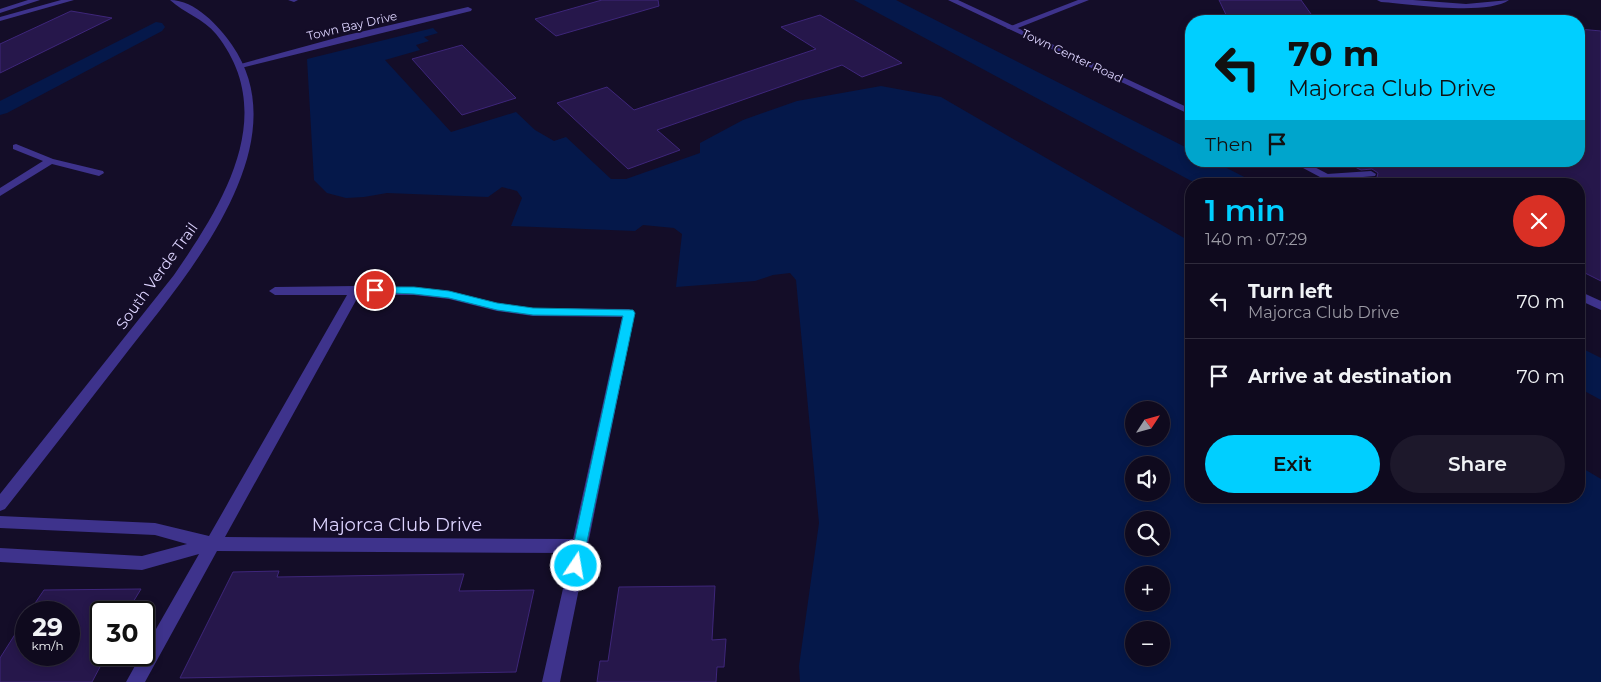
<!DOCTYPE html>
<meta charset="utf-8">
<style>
body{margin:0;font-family:Montserrat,sans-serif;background:#1d182b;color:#f1f3f6;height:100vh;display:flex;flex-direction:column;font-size:19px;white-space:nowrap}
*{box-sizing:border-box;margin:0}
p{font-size:16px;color:#9b9aa4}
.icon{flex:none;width:28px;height:28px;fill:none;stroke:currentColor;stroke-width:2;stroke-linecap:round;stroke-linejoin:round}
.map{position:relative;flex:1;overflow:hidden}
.drawer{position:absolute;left:1185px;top:178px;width:400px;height:325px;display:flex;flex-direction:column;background:#0f0a1e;border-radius:20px;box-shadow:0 2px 8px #0003,0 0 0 1px #2f2b3c}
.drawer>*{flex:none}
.hud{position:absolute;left:1185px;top:15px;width:400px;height:152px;border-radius:20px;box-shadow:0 2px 8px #0003,0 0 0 1px #2f2b3c;background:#00cfff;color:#111;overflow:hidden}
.needle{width:32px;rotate:54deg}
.buttons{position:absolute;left:1125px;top:401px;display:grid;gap:10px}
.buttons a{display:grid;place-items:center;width:45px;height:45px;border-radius:50%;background:#0f0a1e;box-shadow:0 2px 8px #0003,0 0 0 1px #2f2b3c;font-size:25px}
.speed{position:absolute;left:15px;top:601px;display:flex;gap:10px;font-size:25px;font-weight:700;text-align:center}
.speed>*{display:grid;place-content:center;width:65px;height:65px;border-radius:50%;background:#0f0a1e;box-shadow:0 2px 8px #0003,0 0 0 1px #2f2b3c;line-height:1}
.speed small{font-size:12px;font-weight:400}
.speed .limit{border:2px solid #111;border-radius:8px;background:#fff;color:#111}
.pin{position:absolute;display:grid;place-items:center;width:42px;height:42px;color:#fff;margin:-21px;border:2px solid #fff;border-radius:50%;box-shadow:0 1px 5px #0007}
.me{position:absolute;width:55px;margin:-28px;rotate:12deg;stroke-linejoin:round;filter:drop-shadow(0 0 4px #0008)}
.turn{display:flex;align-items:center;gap:18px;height:105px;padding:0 20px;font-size:22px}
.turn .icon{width:65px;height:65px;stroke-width:2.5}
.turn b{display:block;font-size:35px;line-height:42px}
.then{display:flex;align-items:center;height:48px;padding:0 20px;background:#0003;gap:10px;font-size:19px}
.round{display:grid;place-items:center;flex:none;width:52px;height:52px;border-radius:26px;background:#1d182b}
.headline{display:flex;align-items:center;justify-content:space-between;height:85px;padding:0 20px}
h1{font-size:30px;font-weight:600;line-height:38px;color:#00cfff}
.action{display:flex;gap:10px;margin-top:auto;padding:10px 20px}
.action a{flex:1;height:58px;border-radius:30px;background:#00cfff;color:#111;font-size:20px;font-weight:600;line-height:58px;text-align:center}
.action a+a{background:#1d182b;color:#f1f3f6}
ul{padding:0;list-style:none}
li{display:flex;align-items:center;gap:15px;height:75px;padding:0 20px;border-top:1px solid #2f2b3c}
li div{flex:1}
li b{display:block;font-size:19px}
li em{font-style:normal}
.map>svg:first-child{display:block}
.water{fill:#05184a;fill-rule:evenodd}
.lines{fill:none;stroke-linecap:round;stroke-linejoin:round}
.canal{fill:#05184a;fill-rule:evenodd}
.building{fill:#26174b;stroke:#3e267a}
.service{fill:#3e338c;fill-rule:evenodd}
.minor{fill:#3e338c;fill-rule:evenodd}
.tertiary{fill:#3e338c;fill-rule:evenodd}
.route{fill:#00cfff;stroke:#0087a6}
.labels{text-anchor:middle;stroke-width:4;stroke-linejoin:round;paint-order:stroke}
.far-street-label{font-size:12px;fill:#ddd4ff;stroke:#140d28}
.street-label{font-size:15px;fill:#ddd4ff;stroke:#140d28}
.near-street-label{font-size:18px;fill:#ddd4ff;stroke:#140d28}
</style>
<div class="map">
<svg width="1601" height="682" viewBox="0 0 1601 682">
<rect width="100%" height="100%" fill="#140d28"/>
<g class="water">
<polygon points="854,0 896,0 1191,150 1191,161 1213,161 1258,184 1197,184"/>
<path d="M433,28L438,33L424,37L429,41L416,45L420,50L385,60L451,132L516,112L535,130L554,141L566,137L611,179H626L700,153V143L743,120L797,101L881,86L941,97L1191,242V496H1579V466L1601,479V682H800L799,666L819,523L796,280L790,273L773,275L755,281L676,287L682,234L674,228L643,225L635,231L511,226L522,198L517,191L502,187L488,197L387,193L364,197L346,198L327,193L314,180L307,59ZM1134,410H1161V438H1134ZM1134,465H1161V492H1134ZM1134,520H1161V548H1134ZM1134,575H1161V602H1134ZM1134,630H1161V658H1134Z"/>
<polygon points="1579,347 1601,358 1601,400 1579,388"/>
</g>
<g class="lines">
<polygon class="canal" points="156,22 162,23 165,27 162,31 7,113 0,115 0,101"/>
</g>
<g class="building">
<polygon points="602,0 658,0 659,6 556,36 535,19"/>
<polygon points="1219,0 1301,0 1316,21 1229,21"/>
<polygon points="71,11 112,18 0,73 0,44"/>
<polygon points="820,15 902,63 862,77 842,65 657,130 680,150 628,169 557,103 607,87 634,110 816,49 781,27"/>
<polygon points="1579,29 1601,31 1601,281 1579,270 1579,184 1391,184 1377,177 1378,173 1372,169 1361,170 1343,161 1579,161"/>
<polygon points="462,45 516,98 462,115 412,59"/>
<polygon points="279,571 277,577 464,574 459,591 534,590 516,672 180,678 233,572"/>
<polygon points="715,586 712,640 726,639 724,667 717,667 716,682 597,682 600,661 608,661 619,587"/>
<polygon points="141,589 127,612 101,612 101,665 92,682 0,682 0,658 26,617 26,655 69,655 69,612 29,612 44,590"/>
</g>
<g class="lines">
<g class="service">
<polygon points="288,0 298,0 294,2"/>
<polygon points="1078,0 1089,0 1013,30 1006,28"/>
<path d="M1377,0H1413L1466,4L1509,0C1486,16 1410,4 1381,2Z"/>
<polygon points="16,144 53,159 103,171 104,173 99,176 52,164 0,196 0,188 43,161 13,149 13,145"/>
<polygon points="1371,171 1376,174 1375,176 1327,180 1322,177 1327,174"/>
</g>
<g class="minor">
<polygon points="28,0 40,0 0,13 0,9"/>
<polygon points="61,0 74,0 0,21 0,17"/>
<polygon points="948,0 958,0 1191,109 1191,115"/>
<polygon points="468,7 472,9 471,11 241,68 237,65 343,36"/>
<polygon points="1290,161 1303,161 1347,184 1333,184"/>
<path d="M356,286L414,287L449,291L497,303L533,308L629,309L635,313L560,682H542L571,553L217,551L145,682H126L141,655H144V650L199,554L142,570L0,562V548L142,556L187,544L155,535L0,528V516L155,523L209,536L347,295H275L269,291L275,287ZM359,295H414L449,299L497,311L533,316L622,317L573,539L225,537Z"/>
<polygon points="1579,291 1601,301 1601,310 1579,300"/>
</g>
<path class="tertiary" d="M170,0C195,0 219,26 232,45C303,147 181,282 121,360C82,410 44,460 5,509L0,511V494L174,275C223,204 280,114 216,34C204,19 184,13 170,0Z"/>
</g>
<polygon class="route" points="375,287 414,287 449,291 497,303 533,308 633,310 635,313 581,570 576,572 571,570 569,566 623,316 533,315 497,310 449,298 414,294 372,292 370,290"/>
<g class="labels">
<g class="far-street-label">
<text transform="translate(352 26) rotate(-13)" y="4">Town Bay Drive</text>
<text transform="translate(1072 56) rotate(25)" y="4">Town Center Road</text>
</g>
<g class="street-label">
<text transform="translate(157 276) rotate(-54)" y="5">South Verde Trail</text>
</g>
<g class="near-street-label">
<text x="397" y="531">Majorca Club Drive</text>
</g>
</g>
</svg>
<div class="buttons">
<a><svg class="needle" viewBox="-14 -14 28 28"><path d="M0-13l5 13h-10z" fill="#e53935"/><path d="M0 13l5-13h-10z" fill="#9b9aa4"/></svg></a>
<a><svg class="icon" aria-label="sound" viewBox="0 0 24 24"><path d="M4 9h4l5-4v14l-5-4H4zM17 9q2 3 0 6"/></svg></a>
<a><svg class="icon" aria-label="search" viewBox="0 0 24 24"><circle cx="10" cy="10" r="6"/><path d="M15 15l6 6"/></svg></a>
<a>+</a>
<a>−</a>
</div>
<div class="speed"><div>29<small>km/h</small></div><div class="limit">30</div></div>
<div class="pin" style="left:375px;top:290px;background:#d93025"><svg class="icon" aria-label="arrive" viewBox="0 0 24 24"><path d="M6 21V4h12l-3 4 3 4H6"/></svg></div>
<svg class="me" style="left:576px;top:566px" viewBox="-20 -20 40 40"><circle r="17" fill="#00cfff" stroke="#fff" stroke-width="3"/><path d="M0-11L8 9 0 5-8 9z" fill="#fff"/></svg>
<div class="hud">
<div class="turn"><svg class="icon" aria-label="left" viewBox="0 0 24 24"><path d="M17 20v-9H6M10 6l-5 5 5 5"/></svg><div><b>70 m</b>Majorca Club Drive</div></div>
<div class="then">Then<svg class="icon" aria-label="arrive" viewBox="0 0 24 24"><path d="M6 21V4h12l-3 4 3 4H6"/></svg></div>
</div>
<section class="drawer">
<div class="headline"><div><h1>1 min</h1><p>140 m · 07:29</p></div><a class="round" style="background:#d93025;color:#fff"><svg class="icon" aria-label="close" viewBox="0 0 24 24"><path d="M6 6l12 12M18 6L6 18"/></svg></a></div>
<ul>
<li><svg class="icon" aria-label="left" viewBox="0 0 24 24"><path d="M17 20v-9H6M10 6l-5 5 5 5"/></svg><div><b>Turn left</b><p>Majorca Club Drive</p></div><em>70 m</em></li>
<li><svg class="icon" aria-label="arrive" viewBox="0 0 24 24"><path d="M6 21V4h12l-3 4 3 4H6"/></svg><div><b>Arrive at destination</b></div><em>70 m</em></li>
</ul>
<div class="action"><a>Exit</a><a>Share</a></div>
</section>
</div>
